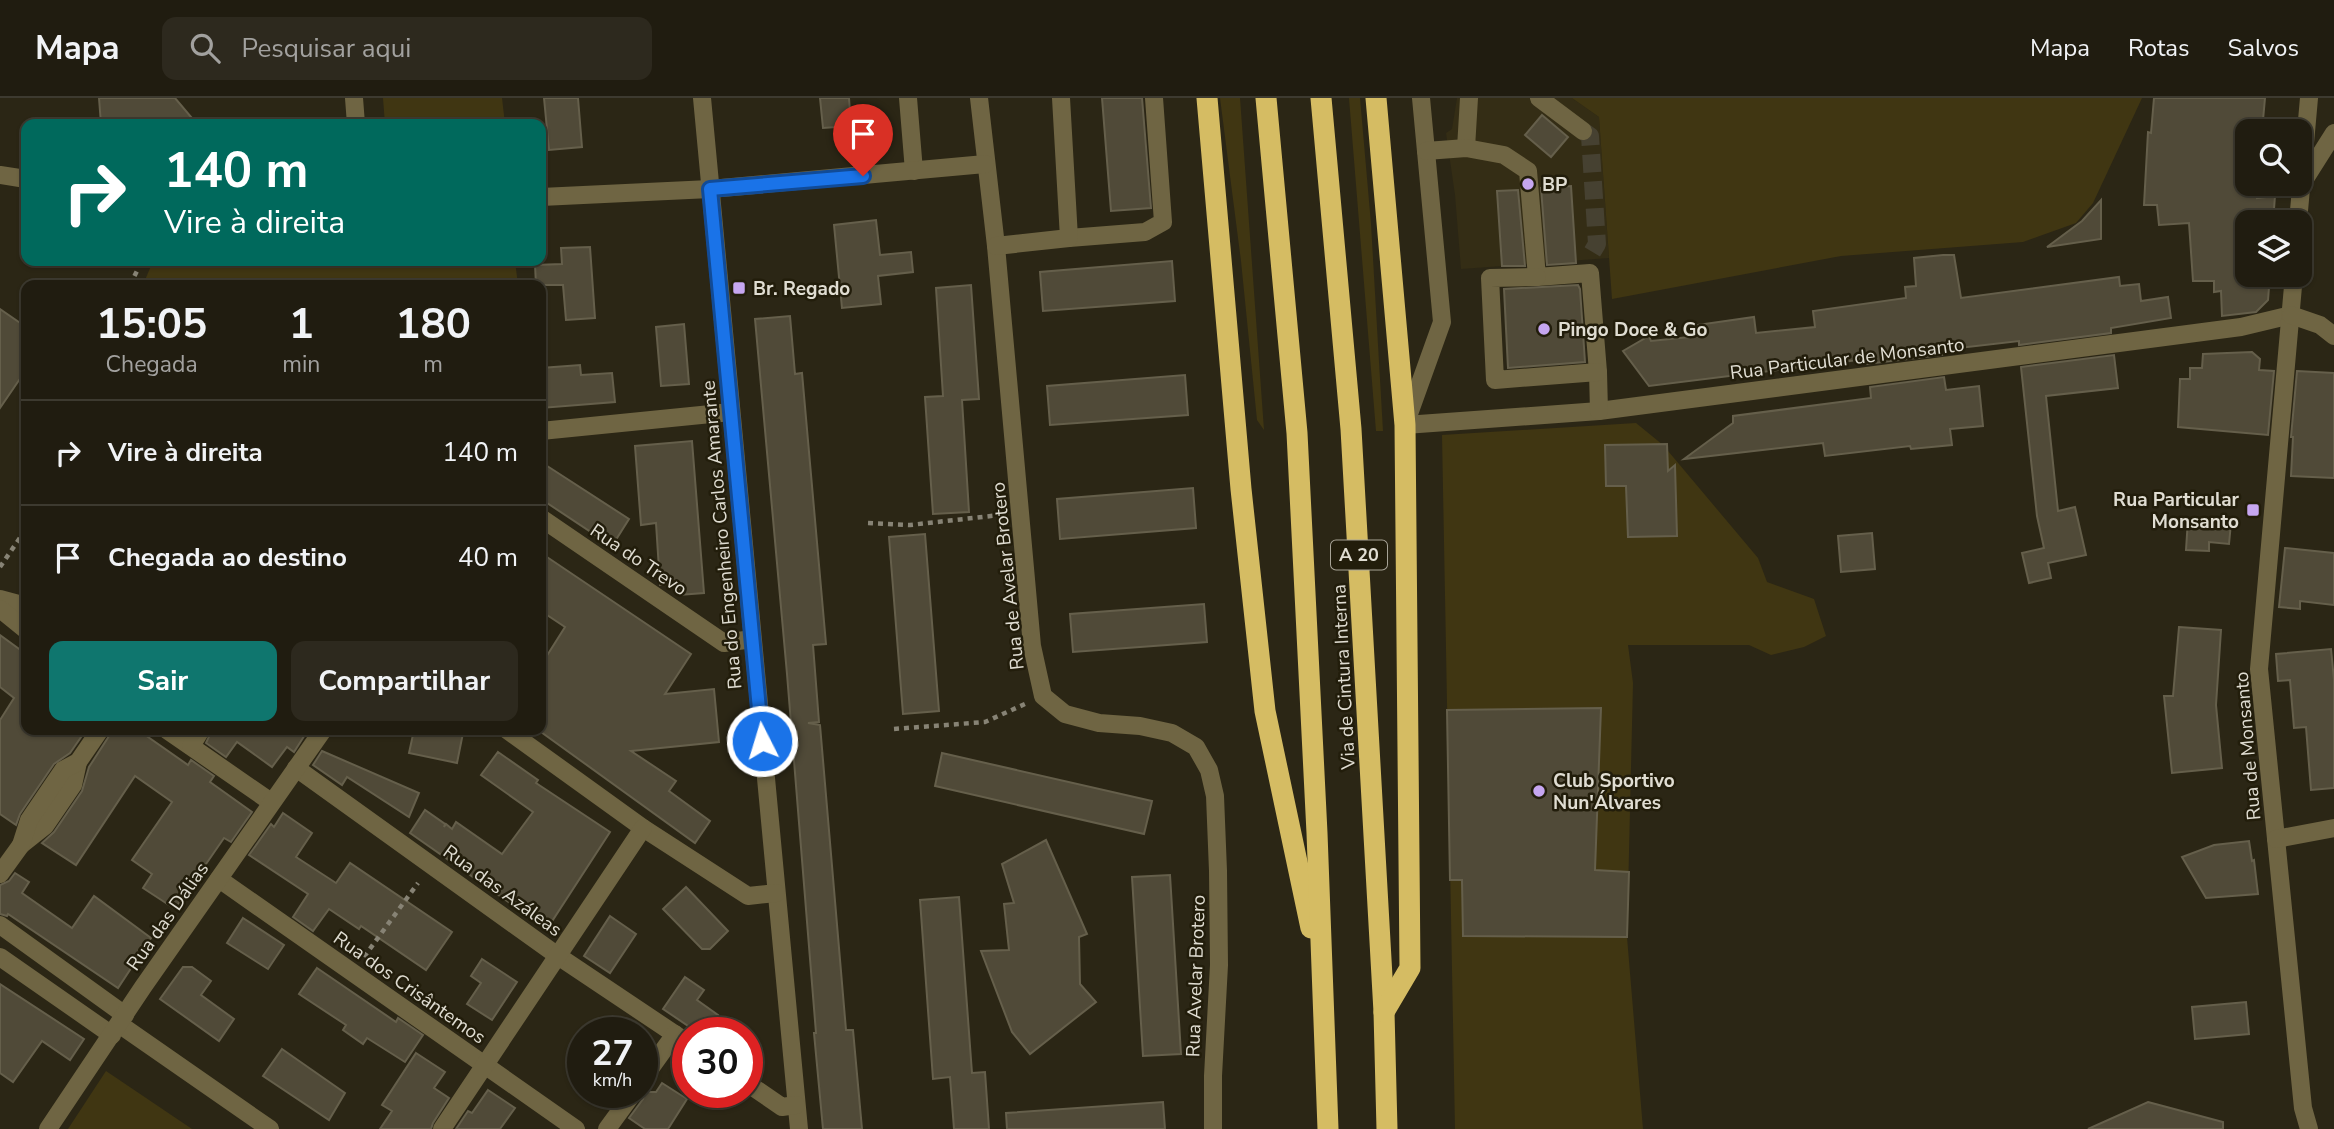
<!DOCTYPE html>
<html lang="pt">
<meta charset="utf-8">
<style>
body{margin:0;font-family:"Nunito Sans",sans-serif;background:#2d291e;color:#f1f3f6;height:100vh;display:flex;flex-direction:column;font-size:26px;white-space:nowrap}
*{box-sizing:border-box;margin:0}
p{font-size:23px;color:#a2a19f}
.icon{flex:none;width:38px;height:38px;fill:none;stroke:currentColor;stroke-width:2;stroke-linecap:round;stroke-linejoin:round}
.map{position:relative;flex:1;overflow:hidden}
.side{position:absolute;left:21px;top:182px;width:525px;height:455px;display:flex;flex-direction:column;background:#201c10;border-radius:14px;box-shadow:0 2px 5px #0004,0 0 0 2px #3d3a30}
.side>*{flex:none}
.banner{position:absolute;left:21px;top:21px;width:525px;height:147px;border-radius:14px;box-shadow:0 2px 5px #0004,0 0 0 2px #3d3a30;background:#00695c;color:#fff;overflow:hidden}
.controls{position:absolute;left:2235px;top:21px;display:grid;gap:14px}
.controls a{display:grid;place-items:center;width:77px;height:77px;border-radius:14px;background:#201c10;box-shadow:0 2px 5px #0004,0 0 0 2px #3d3a30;font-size:35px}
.speed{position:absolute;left:567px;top:919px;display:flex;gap:14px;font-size:35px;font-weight:700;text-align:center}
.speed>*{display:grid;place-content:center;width:91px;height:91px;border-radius:50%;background:#201c10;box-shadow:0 2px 5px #0004,0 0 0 2px #3d3a30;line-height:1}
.speed small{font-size:18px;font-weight:400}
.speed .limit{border:10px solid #d22;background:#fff;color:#111}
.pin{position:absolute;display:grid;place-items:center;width:60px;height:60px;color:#fff;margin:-72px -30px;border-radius:50% 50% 50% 0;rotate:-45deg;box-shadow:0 0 7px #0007}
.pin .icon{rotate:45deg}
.me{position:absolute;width:77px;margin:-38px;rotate:355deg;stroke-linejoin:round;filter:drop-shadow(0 0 5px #0008)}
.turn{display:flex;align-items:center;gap:24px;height:147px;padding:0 28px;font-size:32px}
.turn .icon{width:91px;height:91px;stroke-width:2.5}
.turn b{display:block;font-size:49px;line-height:60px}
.eta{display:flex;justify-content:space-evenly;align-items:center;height:119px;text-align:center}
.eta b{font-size:42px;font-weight:700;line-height:49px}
.cta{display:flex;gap:14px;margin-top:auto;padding:14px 28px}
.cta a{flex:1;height:80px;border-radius:14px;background:#0f766e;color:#fff;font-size:28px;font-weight:700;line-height:80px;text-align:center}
.cta a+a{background:#2d291e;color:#f1f3f6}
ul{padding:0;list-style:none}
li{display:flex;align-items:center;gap:21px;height:105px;padding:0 28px;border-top:2px solid #3d3a30}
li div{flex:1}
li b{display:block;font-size:26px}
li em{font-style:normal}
header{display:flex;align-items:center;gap:42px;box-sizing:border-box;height:98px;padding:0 35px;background:#201c10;border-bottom:2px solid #3d3a30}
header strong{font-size:33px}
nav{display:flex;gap:38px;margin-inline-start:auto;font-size:24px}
.search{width:490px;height:63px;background:#2d291e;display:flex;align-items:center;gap:18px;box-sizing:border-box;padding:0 24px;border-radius:14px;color:#a2a19f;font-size:26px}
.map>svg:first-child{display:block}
.built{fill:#342d15}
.green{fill:#403612}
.building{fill:#504a38;stroke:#655f4b;stroke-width:2}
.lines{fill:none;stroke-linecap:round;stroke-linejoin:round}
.minor-tunnel{stroke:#464131;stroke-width:18;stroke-dasharray:18 9;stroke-linecap:butt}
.path{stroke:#878375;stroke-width:4.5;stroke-dasharray:5 5;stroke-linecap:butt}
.minor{stroke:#6f6543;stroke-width:18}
.highway{stroke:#d5bc63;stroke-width:21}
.route-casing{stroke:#114b97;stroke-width:18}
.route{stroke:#1a73e8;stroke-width:12}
.poi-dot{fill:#c6a6f0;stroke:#221d0b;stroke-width:2.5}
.labels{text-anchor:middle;stroke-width:5;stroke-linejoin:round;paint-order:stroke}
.shield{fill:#221d0b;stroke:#a7a396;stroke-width:2}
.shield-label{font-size:18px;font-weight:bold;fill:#e0ddd2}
.poi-label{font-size:19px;font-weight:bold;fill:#e0ddd2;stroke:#221d0b;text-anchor:start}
.street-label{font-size:19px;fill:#e0ddd2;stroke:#221d0b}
</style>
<header>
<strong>Mapa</strong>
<div class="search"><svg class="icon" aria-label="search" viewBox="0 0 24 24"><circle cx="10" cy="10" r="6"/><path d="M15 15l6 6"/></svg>Pesquisar aqui</div>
<nav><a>Mapa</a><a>Rotas</a><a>Salvos</a></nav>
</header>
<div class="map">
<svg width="2334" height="1031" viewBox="0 0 2334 1031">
<rect width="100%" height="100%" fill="#2b2615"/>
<polygon class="built" points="1457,0 1572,0 1599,19 1609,160 1461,171 1455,97 1446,35 1452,31"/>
<g class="green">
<polygon points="383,0 502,0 505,26 385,26"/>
<polygon points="1220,0 1240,0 1264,332 1257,322 1241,163"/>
<polygon points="1349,0 1360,0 1371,126 1383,333 1376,333"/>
<polygon points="1572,0 2142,0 2093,105 2076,125 2023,144 1841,158 1612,201 1599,19"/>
<polygon points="153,163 515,163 518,187 143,187"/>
<polygon points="1636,325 1663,347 1758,460 1767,484 1814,501 1826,538 1804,549 1771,557 1749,547 1628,547 1633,585 1627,839 1643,1031 1455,1031 1442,337"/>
<polygon points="106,973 192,1031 68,1031"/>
</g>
<g class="building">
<polygon points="99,0 175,0 197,26 101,26"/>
<polygon points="544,0 578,0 582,49 549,52"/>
<polygon points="820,0 849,0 851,28 823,30"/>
<polygon points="1102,0 1142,0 1151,110 1111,113"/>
<polygon points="2154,0 2265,0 2262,33 2247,33 2247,86 2258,86 2257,100 2275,98 2273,124 2247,124 2247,177 2270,177 2268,202 2256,214 2222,218 2221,193 2214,194 2214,183 2193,183 2189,125 2159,127 2157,107 2144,107 2148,34 2151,35"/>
<polygon points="1542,17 1568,39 1551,59 1525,37"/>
<polygon points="1571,88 1576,165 1547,167 1541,90"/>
<polygon points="1518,92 1525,168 1502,168 1497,93"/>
<polygon points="2101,102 2101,141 2047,149 2082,123"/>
<polygon points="876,122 880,157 911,154 913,174 878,178 881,206 842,210 834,127"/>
<polygon points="590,149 595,220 566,222 563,187 536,187 535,167 562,166 561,150"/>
<polygon points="1943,157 1954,157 1961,200 2119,179 2120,188 2139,186 2141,203 2168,199 2171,220 2111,230 2111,235 2019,247 2019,243 1950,251 1941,253 1942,257 1867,266 1866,261 1649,288 1623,253 1649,238 1651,243 1699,238 1697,227 1754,219 1756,235 1815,229 1813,213 1906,200 1905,189 1916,188 1914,160"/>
<polygon points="1172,163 1175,203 1043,213 1040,174"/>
<polygon points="971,187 979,301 962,302 969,414 933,416 925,299 943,298 936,190"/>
<polygon points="1578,187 1580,191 1585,264 1508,270 1504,191"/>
<polygon points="0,211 26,229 26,272 0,310"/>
<polygon points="790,218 795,276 802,275 826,546 813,547 819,624 808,625 820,627 846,932 853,932 862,1031 823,1031 814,935 816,935 787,576 755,221"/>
<polygon points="684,226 689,286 661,288 656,229"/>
<polygon points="2252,254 2260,261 2259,272 2274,273 2268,337 2178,329 2180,281 2190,281 2190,270 2202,270 2203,256"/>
<polygon points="2114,257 2118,290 2046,298 2058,413 2075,409 2086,457 2048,465 2051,480 2029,485 2022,455 2044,450 2037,418 2021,269"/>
<polygon points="580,267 581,277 612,275 615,304 541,310 541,270"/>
<polygon points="2297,273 2334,275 2334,380 2291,378 2293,339 2291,339"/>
<polygon points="1185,277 1188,317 1050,327 1047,288"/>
<polygon points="1944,279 1946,292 1979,288 1983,328 1950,331 1952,347 1911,351 1910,348 1825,358 1823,345 1684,361 1733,325 1733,318 1871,300 1870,289"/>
<polygon points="692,343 704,495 679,497 678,485 660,487 656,425 641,427 635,348"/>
<polygon points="1667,346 1668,373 1675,367 1677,438 1628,439 1626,388 1606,388 1605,347"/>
<polygon points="541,364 629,421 612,448 541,401"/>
<polygon points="1193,390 1196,430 1060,441 1057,401"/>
<polygon points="2188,421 2231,425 2229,446 2209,444 2209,453 2186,452"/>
<polygon points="1872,435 1875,471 1841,474 1838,438"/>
<polygon points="925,436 939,613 903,616 889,439"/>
<polygon points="2285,450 2334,455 2334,507 2300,503 2300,511 2279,509"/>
<polygon points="541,455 691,556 665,596 714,591 719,644 631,653 676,683 669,693 710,723 695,745 541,634 541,567 565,529 541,513"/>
<polygon points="1204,506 1207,544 1073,554 1070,516"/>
<polygon points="2179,529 2221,532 2216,607 2222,670 2172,675 2164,598 2173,598"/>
<polygon points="0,537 26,556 26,632 86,632 70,655 54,666 20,716 16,727 0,716 0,622 14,600 0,589"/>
<polygon points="2331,551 2334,582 2334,690 2311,692 2306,629 2294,630 2290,582 2278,583 2276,556"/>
<polygon points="1601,610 1595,772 1629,774 1627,839 1463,838 1462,782 1450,782 1447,612"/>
<polygon points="111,632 138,632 188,667 191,662 214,678 210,684 252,714 231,744 224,740 175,811 143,790 152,776 132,762 172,704 135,678 76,767 42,745 54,734 82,693 89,669 109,638"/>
<polygon points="212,632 308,632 294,654 287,649 272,669 237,644 226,659 206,645"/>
<polygon points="414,632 447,632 463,635 457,665 409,655"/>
<polygon points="322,653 419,695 409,719 347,679 342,687 313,667"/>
<polygon points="498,654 538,682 536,685 610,734 547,831 410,735 425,712 445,726 444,729 446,726 452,731 456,724 502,756 533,714 481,677"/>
<polygon points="942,655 1152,703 1144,736 935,688"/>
<polygon points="283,715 312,735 296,759 336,785 350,765 452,834 426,872 361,828 359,831 329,811 313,833 293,819 308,796 249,757 271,726 274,729"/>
<polygon points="1046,742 1087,836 1079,839 1080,886 1096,904 1030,956 1012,934 981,853 1009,852 1004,806 1014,805 1002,766"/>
<polygon points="2249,743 2252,763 2254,762 2258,796 2206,800 2182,759 2214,747"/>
<polygon points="15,775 29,784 22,795 72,830 94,798 151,840 118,890 8,816 7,818 0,816 0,787 9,783"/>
<polygon points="1170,777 1181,956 1143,958 1132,779"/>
<polygon points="686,789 728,833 710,851 702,851 663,811"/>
<polygon points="959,799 972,975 985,974 989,1031 954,1031 950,979 933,981 920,802"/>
<polygon points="610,818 636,836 610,875 584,858"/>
<polygon points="243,820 284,847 268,871 227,845"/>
<polygon points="482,861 517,884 492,922 467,906 481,885 471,878"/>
<polygon points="183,869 192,869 211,883 201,897 234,921 219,943 160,901"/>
<polygon points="317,870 396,924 398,920 423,937 405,964 367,940 363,946 343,932 346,927 299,896"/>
<polygon points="685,879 704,892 697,902 718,917 706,934 697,934 663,911"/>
<polygon points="0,886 84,941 70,962 42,943 13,984 0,975"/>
<polygon points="2246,904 2249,936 2195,941 2192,909"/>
<polygon points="282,951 345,995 329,1022 263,978"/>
<polygon points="416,955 445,974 434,990 449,1000 433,1025 431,1031 380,1031 392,1013 382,1007"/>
<polygon points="662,985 687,1001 668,1031 645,1031 629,1020 643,1001 645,994 656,994"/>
<polygon points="488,992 515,1010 500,1031 456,1031 468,1013 472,1015"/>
<polygon points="592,994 620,994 610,1007"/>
<polygon points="1163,1004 1165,1031 1007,1031 1006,1015"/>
<polygon points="2148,1004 2223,1024 2223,1031 2088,1031"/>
</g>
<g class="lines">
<polyline class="minor-tunnel" points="1583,33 1590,38 1597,146 1588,161"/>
<g class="path">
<polyline points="130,187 142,163"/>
<polyline points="868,425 910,427 1000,417"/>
<polyline points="0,469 26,431"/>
<polyline points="894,631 985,624 1025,606"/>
<polyline points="364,859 418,785"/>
</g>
<g class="minor">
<polyline points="354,0 356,26"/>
<polyline points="702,0 799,1031"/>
<polyline points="908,0 914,73"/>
<polyline points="979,0 996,148 1032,548 1043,598 1065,616 1099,625 1140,628 1172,635 1196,649 1209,672 1215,698 1218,773 1219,867 1213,978 1213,1031"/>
<polyline points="1421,0 1442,224 1405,327 1599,313 2241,229 2291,217"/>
<polyline points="1539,0 1583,33"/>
<polyline points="1466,50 1469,0"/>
<polyline points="1426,53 1466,50 1504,57 1528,73 1537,179 1590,175 1598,274 1599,313"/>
<polyline points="0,77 26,81"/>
<polyline points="2303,84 2334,35"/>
<polyline points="541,99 710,91 985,66"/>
<polyline points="2298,124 2309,0"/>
<polyline points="1069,140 1145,134 1163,124 1154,0"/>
<polyline points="996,148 1069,140 1061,0"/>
<polyline points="2294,177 2259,571 2303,1010 2309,1031"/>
<polyline points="1537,179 1490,180 1495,282 1598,274"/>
<polyline points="2291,217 2320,227 2334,238"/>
<polyline points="541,333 731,314"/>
<polyline points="541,420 724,545 752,541"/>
<polyline points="0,501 26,508"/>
<polyline points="0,511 26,532"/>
<polyline points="167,632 271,704"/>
<polyline points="507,632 643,730 748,798 776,795"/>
<polyline points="191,648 201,632"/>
<polyline points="296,670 558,858 688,945"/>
<polyline points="2276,741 2334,730"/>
<polyline points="21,747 45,728 73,687 78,664"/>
<polyline points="0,776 21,747 29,722 63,672 78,664 100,632"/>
<polyline points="219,781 576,1031"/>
<polyline points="0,827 125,917"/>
<polyline points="0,859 112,937"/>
<polyline points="119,926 270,1031"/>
<polyline points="642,982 675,936"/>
<polyline points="747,985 782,1009 796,1007"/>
<polyline points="48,1031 143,889 323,632"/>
<polyline points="442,1031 643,730"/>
<polyline points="607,1031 634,994"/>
</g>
<g class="highway">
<polyline points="1207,0 1241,391 1265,613 1311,830"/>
<polyline points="1266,0 1297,335 1317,735 1328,1031"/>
<polyline points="1321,0 1351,331 1384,914 1387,1031"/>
<polyline points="1376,0 1405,327 1410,870 1384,914"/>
</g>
</g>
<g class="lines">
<defs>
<polyline id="route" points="762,643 710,91 863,78"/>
</defs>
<use href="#route" class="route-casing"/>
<use href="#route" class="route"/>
</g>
<g class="poi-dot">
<circle cx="1528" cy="86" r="7"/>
<rect x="732" y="183" width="14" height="14" rx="3.5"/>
<circle cx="1544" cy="231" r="7"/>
<rect x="2246" y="405" width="14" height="14" rx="3.5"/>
<circle cx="1539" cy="693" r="7"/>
</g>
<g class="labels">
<rect class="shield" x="1331" y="442.5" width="56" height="29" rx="5"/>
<g class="shield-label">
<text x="1359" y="463">A 20</text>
</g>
<g class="poi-label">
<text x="1542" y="93">BP</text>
<text x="753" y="197">Br. Regado</text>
<text x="1558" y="238">Pingo Doce &amp; Go</text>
<text x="2239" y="408" text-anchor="end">Rua Particular<tspan x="2239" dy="22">Monsanto</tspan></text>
<text x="1553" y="689">Club Sportivo<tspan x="1553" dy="22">Nun'Álvares</tspan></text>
</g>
<g class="street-label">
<text transform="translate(1847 260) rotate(-7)" y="7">Rua Particular de Monsanto</text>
<text transform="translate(721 437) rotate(-95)" y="7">Rua do Engenheiro Carlos Amarante</text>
<text transform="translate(639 461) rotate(34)" y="7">Rua do Trevo</text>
<text transform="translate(1007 478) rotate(-96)" y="7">Rua de Avelar Brotero</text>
<text transform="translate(1343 579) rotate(-93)" y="7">Via de Cintura Interna</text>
<text transform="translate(2247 648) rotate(-95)" y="7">Rua de Monsanto</text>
<text transform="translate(503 792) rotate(36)" y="7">Rua das Azáleas</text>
<text transform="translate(167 818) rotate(-55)" y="7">Rua das Dálias</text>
<text transform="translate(1195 878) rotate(-88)" y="7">Rua Avelar Brotero</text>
<text transform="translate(410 889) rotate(35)" y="7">Rua dos Crisântemos</text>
</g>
</g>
</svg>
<div class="controls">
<a><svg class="icon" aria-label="search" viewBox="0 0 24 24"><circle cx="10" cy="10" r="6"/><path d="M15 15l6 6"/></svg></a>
<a><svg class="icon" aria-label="layers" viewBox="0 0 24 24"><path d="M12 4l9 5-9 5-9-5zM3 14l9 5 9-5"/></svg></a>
</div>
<div class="speed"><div>27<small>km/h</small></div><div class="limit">30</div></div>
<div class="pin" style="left:863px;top:78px;background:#d93025"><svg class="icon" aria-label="arrive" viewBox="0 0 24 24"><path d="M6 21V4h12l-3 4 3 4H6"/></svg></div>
<svg class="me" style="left:762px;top:643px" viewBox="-20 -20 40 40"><circle r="17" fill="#1a73e8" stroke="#fff" stroke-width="3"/><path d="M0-11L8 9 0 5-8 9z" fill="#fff"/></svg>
<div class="banner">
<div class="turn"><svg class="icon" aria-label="right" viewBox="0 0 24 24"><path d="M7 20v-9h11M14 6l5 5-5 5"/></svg><div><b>140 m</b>Vire à direita</div></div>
</div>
<section class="side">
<div class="eta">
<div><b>15:05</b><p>Chegada</p></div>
<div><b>1</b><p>min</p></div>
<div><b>180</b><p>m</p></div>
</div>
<ul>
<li><svg class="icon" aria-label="right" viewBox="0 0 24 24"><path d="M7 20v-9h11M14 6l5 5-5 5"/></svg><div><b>Vire à direita</b></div><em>140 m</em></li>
<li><svg class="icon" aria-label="arrive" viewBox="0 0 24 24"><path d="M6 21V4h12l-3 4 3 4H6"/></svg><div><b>Chegada ao destino</b></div><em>40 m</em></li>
</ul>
<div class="cta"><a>Sair</a><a>Compartilhar</a></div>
</section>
</div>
